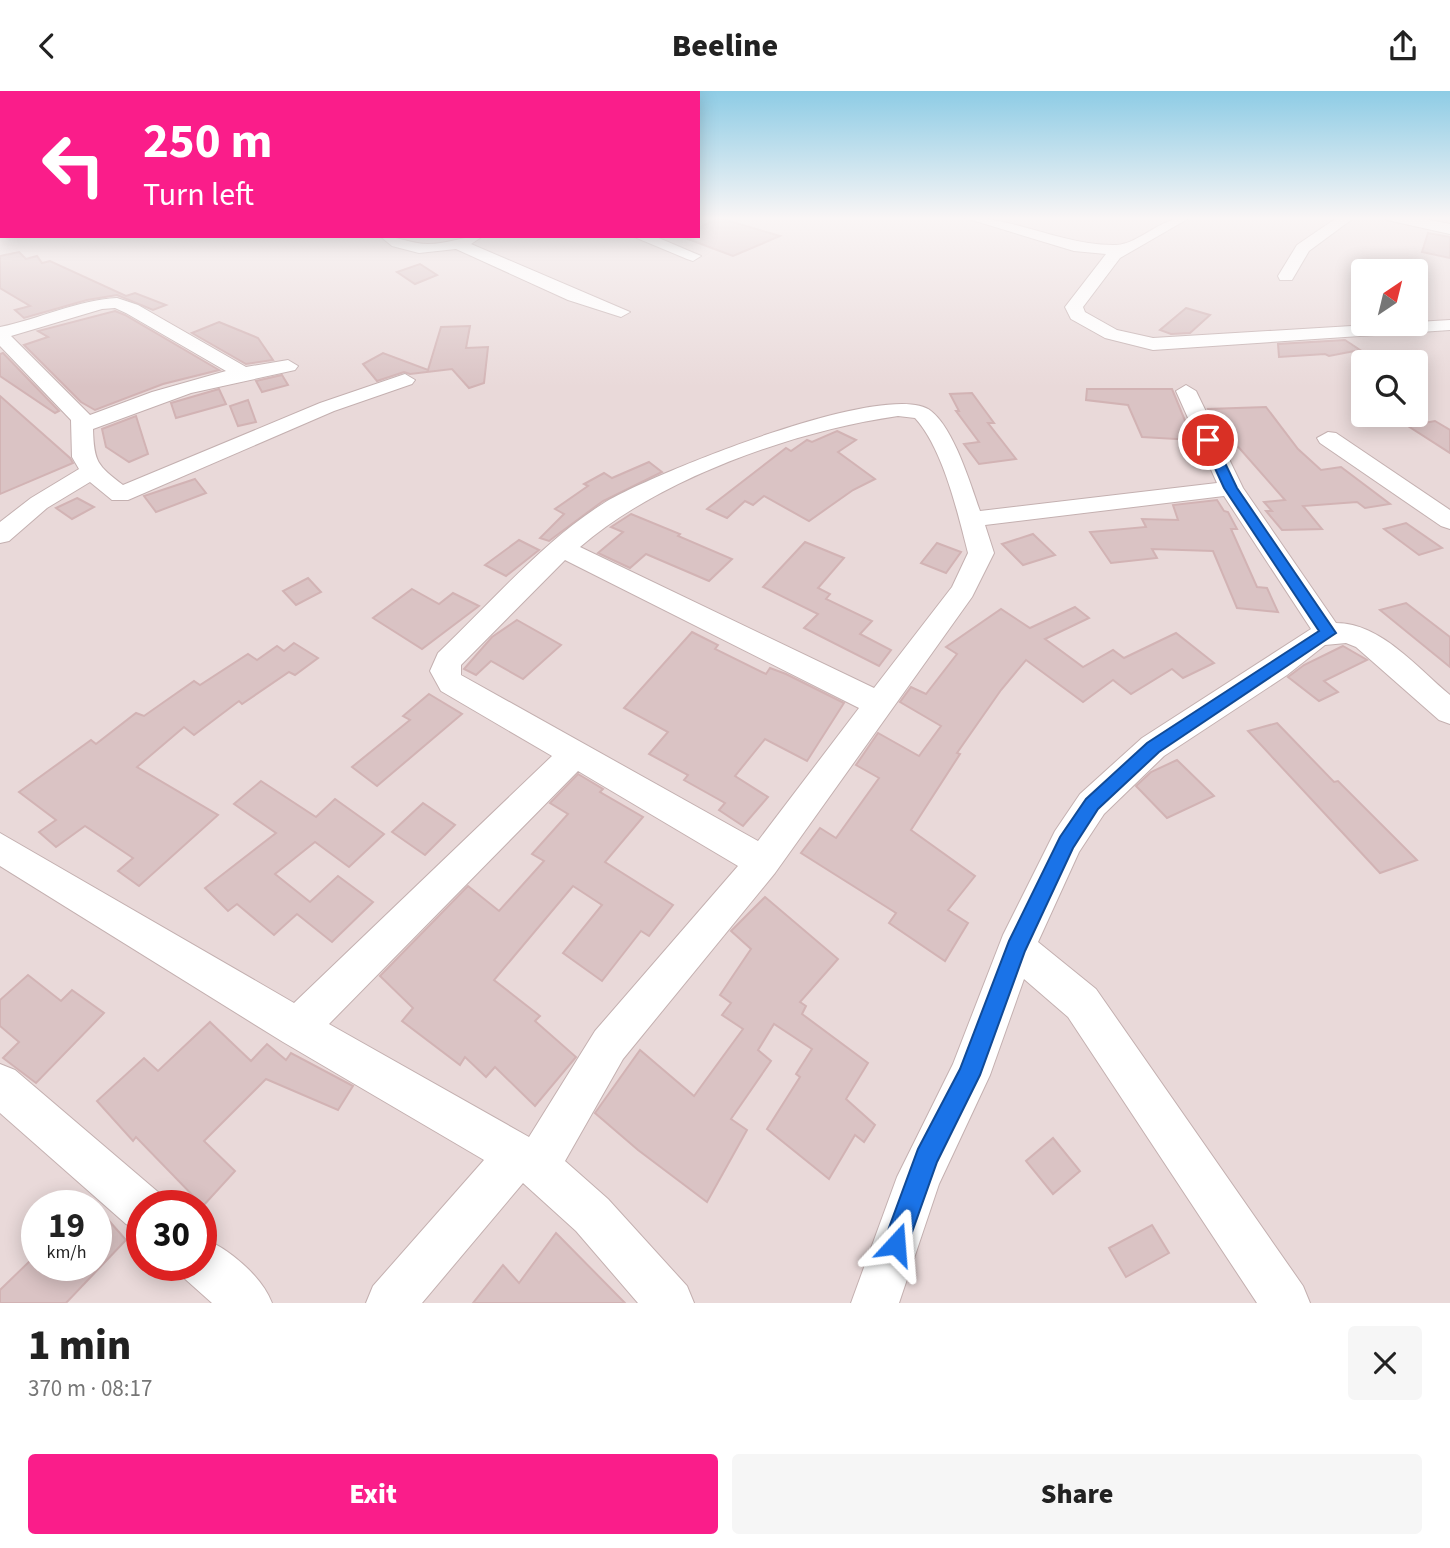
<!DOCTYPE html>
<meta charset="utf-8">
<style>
body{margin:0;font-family:"Source Sans 3",sans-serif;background:#f6f6f6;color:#222;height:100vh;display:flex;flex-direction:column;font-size:26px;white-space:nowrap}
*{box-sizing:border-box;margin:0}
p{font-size:23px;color:#767676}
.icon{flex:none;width:38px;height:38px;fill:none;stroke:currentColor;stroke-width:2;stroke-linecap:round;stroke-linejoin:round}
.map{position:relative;height:1212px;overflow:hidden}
.details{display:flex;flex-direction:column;background:#fff;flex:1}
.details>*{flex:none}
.hud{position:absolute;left:0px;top:0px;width:700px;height:147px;box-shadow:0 4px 18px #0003;background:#fa1d8a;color:#fff;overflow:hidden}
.needle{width:46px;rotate:35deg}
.tools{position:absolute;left:1351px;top:168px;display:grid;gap:14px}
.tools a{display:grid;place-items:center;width:77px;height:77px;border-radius:7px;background:#fff;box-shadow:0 4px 18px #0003;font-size:35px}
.speed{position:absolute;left:21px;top:1099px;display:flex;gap:14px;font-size:35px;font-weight:700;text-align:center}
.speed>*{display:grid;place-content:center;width:91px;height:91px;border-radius:50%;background:#fff;box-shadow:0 4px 18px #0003;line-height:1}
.speed small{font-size:18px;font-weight:400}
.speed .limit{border:10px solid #d22;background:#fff;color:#111}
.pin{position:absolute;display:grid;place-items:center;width:60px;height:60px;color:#fff;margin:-30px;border:4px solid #fff;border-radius:50%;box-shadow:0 2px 7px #0007}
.me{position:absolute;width:77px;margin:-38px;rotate:19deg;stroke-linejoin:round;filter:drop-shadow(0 0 5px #0008)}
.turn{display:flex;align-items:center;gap:24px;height:147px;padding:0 28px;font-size:32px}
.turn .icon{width:91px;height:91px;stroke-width:2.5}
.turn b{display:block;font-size:49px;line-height:60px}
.round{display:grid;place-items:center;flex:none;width:74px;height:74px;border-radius:7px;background:#f6f6f6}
.summary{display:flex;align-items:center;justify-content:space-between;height:119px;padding:0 28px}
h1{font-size:42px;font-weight:800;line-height:52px}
.cta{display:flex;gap:14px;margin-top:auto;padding:14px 28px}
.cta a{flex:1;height:80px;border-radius:7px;background:#fa1d8a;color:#fff;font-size:28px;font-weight:800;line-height:80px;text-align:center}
.cta a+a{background:#f6f6f6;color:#222}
header{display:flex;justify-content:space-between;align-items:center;height:91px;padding:0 28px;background:#fff;font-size:32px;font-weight:800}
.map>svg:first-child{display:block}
.residential{fill:#e9d9d9;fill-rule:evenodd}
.building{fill:#dac3c4;stroke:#d2b3b4;stroke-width:2}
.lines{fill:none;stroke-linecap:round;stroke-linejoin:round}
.minor-casing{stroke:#c4b0b0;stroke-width:2}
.minor{fill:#fff;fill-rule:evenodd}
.route{fill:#1a73e8;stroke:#114b97;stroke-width:2}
</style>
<header><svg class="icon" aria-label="back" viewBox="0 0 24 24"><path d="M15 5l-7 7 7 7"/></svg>Beeline<svg class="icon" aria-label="share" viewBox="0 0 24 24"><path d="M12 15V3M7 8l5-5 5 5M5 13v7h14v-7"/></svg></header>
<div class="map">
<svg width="1450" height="1212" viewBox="0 0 1450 1212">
<rect width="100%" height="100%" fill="#f5ebeb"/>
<path class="residential" d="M0,126L2,145H698V126H1450V1212H0ZM1363,180H1416V233H1363ZM1363,271H1416V324H1363ZM37,1115H96V1174H37ZM142,1115H201V1174H142Z"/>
<g class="building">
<polygon points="719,127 780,145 733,165 680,145 698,145 698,137"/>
<polygon points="1428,142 1450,146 1450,167 1422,161"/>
<polygon points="19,161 26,168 37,165 42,172 50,170 126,205 135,202 166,214 153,219 117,204 87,209 24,227 15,219 30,215 0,197 0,165"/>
<polygon points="420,173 437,184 415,193 397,181"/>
<polygon points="1186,217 1210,224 1190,242 1171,243 1160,239"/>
<polygon points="115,220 125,224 219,279 163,293 95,319 81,311 24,254 48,246 38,240"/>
<polygon points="219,231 258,247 273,269 246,273 192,242"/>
<polygon points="470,235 466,257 488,256 484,292 469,297 452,278 410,283 404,281 377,290 363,273 383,262 428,279 441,236"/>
<polygon points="1345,249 1360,259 1329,265 1325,263 1279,266 1278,253"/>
<polygon points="3,262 59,320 55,322 0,285 0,263"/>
<polygon points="282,284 288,294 262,301 256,290"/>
<polygon points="219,298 226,313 176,327 171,312"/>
<polygon points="1087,298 1172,298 1193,349 1142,346 1128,314 1086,309"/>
<polygon points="972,302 994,332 988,332 1016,368 979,373 964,353 979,351 956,320 959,320 950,303"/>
<polygon points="0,305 70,367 73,372 0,403"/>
<polygon points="248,309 256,331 238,335 230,315"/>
<polygon points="1266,316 1298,358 1321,379 1341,376 1390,413 1365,417 1357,411 1303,415 1322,438 1282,439 1266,420 1272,420 1264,411 1285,409 1234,351 1223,350 1208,318"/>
<polygon points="136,325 148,363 129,371 106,356 102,338"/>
<polygon points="1435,330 1450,339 1450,362 1408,335"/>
<polygon points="837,340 856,349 838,361 875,388 853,399 809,430 764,405 753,414 745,410 727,427 707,418 786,357 791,360 807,349 812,351"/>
<polygon points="649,371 662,381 603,410 549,450 540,447 564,423 555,418 588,395 584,393 604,382 612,387"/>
<polygon points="195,388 206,402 156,421 144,405"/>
<polygon points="77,407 94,416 72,428 56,417"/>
<polygon points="1217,409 1224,420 1228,421 1237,438 1231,438 1257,496 1267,497 1278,521 1237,517 1213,460 1152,458 1157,467 1111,472 1090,441 1146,436 1142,428 1178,429 1173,414"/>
<polygon points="631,423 680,443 678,445 732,468 709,490 646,463 630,477 598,462 623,441 611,436"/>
<polygon points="1406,432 1442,457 1419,464 1384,438"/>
<polygon points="1033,443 1055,464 1023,474 1002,453"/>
<polygon points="519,449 539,459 506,485 485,474"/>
<polygon points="805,451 844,467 818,497 830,503 826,508 872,530 860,543 891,559 879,575 804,537 818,523 763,496"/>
<polygon points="937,452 961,461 946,482 921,472"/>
<polygon points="308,487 321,501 296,514 283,500"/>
<polygon points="412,498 439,513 453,502 479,515 422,558 373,527"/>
<polygon points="1406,512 1450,546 1450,576 1380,519"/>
<polygon points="1075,516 1089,527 1045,548 1083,576 1113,559 1124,567 1176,542 1214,572 1183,587 1172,578 1131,603 1113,589 1083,611 1026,569 1001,599 957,662 960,663 911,739 975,785 948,819 968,832 945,870 889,832 896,822 801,762 820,737 836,747 879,687 856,674 878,642 919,665 941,635 900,611 911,596 926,603 957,563 946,556 1001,518 1030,537"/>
<polygon points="517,529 561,554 523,588 491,570 476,584 464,578 492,546"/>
<polygon points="692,541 718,554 715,558 766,583 770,577 786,583 844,612 807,670 765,648 735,685 768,706 743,735 719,719 725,712 684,689 688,684 649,663 668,641 624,617"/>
<polygon points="294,552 318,567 295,584 289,581 242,613 239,610 194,644 184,636 137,676 218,724 139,795 118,780 133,767 85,735 56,756 39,741 56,729 19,701 91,649 96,653 136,622 144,625 194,590 200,594 248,563 257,569 277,555 284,560"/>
<polygon points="1343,555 1367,569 1324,590 1338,601 1319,610 1288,586 1304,574"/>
<polygon points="429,603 462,623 377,695 352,676 410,629 403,625"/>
<polygon points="1277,632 1334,691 1338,690 1417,769 1380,782 1248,640"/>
<polygon points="1177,669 1214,705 1167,727 1136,695 1151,681"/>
<polygon points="578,683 603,698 600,701 643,726 605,771 673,814 649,845 641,840 602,890 563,862 602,814 573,795 494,889 540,925 535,930 576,966 535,1015 495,976 486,986 465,966 460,974 402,930 413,917 380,885 468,795 499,820 544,770 532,763 568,723 550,712"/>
<polygon points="261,690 316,726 335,708 384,743 349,776 315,751 275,783 310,811 338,785 373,811 332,851 297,823 274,844 237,813 228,820 205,797 276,742 234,713"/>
<polygon points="423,712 455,734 425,764 392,741"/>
<polygon points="765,806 838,868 800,911 806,915 802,923 868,972 846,1008 875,1034 864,1051 855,1044 829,1088 767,1038 800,986 796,983 812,958 774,933 758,959 771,970 731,1028 747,1039 707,1111 638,1059 595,1022 640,959 694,1005 743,938 722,924 731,912 720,904 751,858 731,840"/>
<polygon points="28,884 61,910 72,899 104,922 36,992 3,967 19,951 0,935 0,909"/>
<polygon points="210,931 251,970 267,953 286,969 291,962 353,995 338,1019 266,988 204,1050 235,1080 203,1115 136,1046 133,1050 97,1010 144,967 158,980"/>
<polygon points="1053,1047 1080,1080 1053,1103 1026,1070"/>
<polygon points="96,1115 126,1149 66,1212 0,1212 0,1199 37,1163 37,1174 96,1174"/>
<polygon points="1152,1134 1169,1162 1126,1186 1109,1157"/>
<polygon points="556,1142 625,1212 473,1212 503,1174 519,1192"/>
</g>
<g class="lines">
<defs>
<g id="minor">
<path d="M962,126C1015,126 1063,155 1116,154C1140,153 1159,126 1191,126L1120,167L1083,216L1085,221L1117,239L1153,247L1450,229V239L1153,259L1105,247L1071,228L1065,216L1106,163L1074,160Z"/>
<polygon points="1338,126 1355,126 1309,160 1292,189 1280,189 1278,185 1297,154"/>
<polygon points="1385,126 1414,126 1450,133 1450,143 1387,129"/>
<path d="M380,145C397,145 411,153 428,153C448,153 464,145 483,145L471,153L630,221L621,226L568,209L456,158L419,162L392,155Z"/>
<polygon points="632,145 654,145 701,165 693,170 687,168"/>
<path d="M117,207L138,214L246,276L288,269L298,275L295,279L191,302L93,338C94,371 97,374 123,394L320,312L405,283L415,289L412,293L334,320L128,409H112L90,391L47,417L9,450L0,452V431L31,407L79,378L72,366L71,329L0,255V236C39,228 78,209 117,207ZM115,217L126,222L226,280L152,301L90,324L11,245L102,218Z"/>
<path d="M1186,294L1196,300L1243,397L1336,532C1381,532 1417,577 1450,604V633L1439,629L1356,556L1346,552L1325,554L1287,584L1164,665L1104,723L1079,761L1038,851L1096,898L1303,1195L1310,1212H1257L1068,926L1024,888L990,984L939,1093L899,1212H851L897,1086L953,973L1003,844L1055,740L1080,703L1142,647L1311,538L1224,405L985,434L994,462L972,506L775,782L623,968L565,1070L608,1108L687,1195L694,1212H638L576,1140L523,1092L422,1212H366L373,1195L484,1069L283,951L0,775V742L294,912L552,665L441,600L430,580L438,562C491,512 542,451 604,412C649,384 890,286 931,320C954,338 970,392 980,420L1217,392L1176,300ZM898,325L915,327C943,357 958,423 968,462L952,496L874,597L580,456C660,387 794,340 898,325ZM565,469L859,617L758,750L461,584V574ZM578,680L738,775L595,940L529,1046L329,933Z"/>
<polygon points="1328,341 1336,342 1450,419 1450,438 1441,435 1320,352 1317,347"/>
<polygon points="0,973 15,979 158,1101 164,1115 142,1115 142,1140 126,1133 0,1022"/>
<path d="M201,1146C229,1158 261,1184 272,1212H212L184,1187L179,1174H201Z"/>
</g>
</defs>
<use href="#minor" class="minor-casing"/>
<use href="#minor" class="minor"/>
</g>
<linearGradient id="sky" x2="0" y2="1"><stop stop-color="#8ecce5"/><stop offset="0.43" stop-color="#faf6f6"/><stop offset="1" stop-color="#faf6f6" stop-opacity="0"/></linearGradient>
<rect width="1450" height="296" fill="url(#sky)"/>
<polygon class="route" points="1204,346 1214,349 1237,397 1336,542 1159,661 1098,718 1073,757 1025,860 980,984 937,1071 905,1161 896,1165 887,1161 883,1153 918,1058 960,978 1009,850 1060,746 1086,708 1147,652 1319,540 1224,397 1202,349"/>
</svg>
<div class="tools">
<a><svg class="needle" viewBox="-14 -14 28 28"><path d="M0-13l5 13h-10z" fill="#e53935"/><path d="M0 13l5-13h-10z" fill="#767676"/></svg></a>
<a><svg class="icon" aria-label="search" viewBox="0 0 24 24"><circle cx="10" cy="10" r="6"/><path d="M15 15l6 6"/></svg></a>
</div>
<div class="speed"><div>19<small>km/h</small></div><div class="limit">30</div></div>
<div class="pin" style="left:1208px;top:349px;background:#d93025"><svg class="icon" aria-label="arrive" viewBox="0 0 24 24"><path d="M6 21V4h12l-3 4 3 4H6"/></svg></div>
<svg class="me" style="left:896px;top:1153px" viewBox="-20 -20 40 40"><path d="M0-17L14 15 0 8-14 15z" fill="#1a73e8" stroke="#fff" stroke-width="4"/></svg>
<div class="hud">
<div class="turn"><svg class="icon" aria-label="left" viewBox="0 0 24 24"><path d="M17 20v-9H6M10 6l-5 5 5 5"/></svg><div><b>250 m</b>Turn left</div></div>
</div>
</div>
<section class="details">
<div class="summary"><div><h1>1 min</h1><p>370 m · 08:17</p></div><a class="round"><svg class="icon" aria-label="close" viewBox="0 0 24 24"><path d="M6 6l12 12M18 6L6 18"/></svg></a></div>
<div class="cta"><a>Exit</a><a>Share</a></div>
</section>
